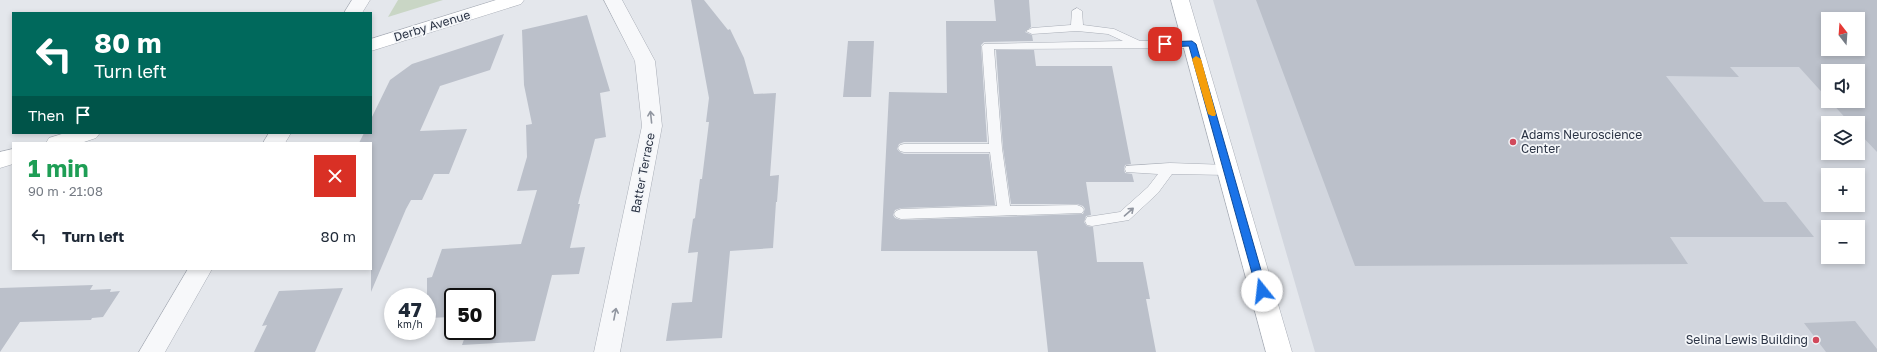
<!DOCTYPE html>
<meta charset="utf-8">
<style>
body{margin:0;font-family:"Golos Text",sans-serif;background:#f6f6f7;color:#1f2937;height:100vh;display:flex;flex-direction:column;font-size:15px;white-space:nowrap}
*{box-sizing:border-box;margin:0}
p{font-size:13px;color:#747a83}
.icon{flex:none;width:22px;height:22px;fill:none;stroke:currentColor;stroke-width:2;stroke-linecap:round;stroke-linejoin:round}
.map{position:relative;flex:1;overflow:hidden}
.drawer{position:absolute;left:12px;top:142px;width:360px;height:128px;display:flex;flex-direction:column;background:#fff;border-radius:0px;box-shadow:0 2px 6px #0003}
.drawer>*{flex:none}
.guide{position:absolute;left:12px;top:12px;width:360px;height:122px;border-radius:0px;box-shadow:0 2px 6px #0003;background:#00695c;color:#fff;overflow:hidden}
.needle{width:26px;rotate:343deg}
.controls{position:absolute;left:1821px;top:12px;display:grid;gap:8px}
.controls a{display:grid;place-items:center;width:44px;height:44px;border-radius:0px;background:#fff;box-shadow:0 2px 6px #0003;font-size:20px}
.speed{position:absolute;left:384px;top:288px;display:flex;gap:8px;font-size:20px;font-weight:700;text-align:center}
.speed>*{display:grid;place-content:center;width:52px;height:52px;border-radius:50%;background:#fff;box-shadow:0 2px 6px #0003;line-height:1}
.speed small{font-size:10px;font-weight:400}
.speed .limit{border:2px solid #111;border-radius:6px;background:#fff;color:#111}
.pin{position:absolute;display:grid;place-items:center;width:34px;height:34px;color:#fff;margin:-17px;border-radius:8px;box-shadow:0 2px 6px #0006}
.me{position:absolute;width:44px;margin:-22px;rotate:344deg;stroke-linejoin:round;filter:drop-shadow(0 0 3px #0008)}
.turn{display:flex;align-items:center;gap:14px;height:84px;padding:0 16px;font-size:18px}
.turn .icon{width:52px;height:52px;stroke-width:2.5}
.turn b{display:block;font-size:28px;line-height:34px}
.then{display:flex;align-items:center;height:38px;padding:0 16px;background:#0003;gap:8px;font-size:15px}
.round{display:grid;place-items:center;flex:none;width:42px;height:42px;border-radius:0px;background:#f6f6f7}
.summary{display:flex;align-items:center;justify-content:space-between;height:68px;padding:0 16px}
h1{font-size:24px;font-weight:700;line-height:30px;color:#1e9e55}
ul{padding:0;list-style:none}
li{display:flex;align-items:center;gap:12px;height:52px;padding:0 16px}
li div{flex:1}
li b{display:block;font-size:15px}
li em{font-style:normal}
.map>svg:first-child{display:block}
.built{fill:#d2d6de;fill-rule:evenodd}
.green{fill:#c9d6c5}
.building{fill:#bbc0ca;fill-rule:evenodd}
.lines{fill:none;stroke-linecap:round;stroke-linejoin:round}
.service-casing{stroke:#a9aeb7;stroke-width:1}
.minor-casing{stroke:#a9aeb7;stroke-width:1}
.secondary-casing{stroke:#a9aeb7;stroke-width:1}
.service{fill:#f7f8fa;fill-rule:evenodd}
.minor{fill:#f7f8fa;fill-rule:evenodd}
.secondary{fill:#fff;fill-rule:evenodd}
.oneway{stroke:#9196a0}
.route{fill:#1a73e8;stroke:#114b97}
.slow{fill:#f59e0b}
.poi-dot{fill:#d1495b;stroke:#f4f6f9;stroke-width:1.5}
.labels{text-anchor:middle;stroke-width:3.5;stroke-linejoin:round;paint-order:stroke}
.street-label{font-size:12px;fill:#2b3445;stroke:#f4f6f9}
.poi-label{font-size:12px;fill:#2b3445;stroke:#f4f6f9;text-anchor:start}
</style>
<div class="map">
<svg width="1877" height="352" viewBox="0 0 1877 352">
<rect width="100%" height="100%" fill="#e4e7ec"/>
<path class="built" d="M1213,0H1877V352H1315ZM1828,19H1858V49H1828ZM1828,71H1858V101H1828ZM1828,123H1858V153H1828ZM1828,175H1858V205H1828ZM1828,227H1858V257H1828Z"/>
<polygon class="green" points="398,0 443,0 388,17"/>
<g class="building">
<polygon points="691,0 704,0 728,30 730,29 744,58 754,94 776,93 770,176 779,175 777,202 776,202 773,248 730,251 722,338 666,341 672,303 692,302 698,252 688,253 693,219 695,218 700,179 702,179 709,122 706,122 709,98"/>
<polygon points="994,0 1029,0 1031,27 1025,32 1032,35 1033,41 984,42 981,45 987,142 904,142 899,144 897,149 900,152 904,154 989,154 995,205 901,208 895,210 893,215 895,218 901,220 1083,214 1085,209 1083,206 1077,204 1011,204 1003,148 996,50 1034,50 1036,66 1112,66 1131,164 1125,165 1124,169 1125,173 1132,174 1134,182 1086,182 1091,215 1086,216 1084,222 1087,226 1093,227 1097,262 1143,262 1150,299 1146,299 1156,352 1048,352 1037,251 881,251 889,92 947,93 946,21 996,21"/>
<path d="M1256,0H1877V152L1858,132V123H1850L1830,101H1858V71H1828V99L1799,67H1730L1739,77L1666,76L1764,202H1786L1814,237H1670L1688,264L1355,266ZM1828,19H1858V49H1828Z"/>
<polygon points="587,15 610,91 600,93 606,137 595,139 578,204 580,204 570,248 585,247 579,274 552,275 535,341 462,345 467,331 487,331 487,297 453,297 453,317 427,318 427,278 432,277 442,249 521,244 537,190 517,191 527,157 526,125 532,124 524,85 522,30"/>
<polygon points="504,34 490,70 440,86 420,131 467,129 449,174 434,174 422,200 411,200 406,209 371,292 371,143 359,143 364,133 371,133 371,119 390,80 412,64"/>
<polygon points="848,41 874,41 871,97 843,97"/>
<polygon points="93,285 90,290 111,289 110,292 120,291 103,317 92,318 91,320 20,322 0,352 0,288"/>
<polygon points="343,288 315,352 254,352 267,325 262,326 279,291"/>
<polygon points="1855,321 1877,349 1877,352 1826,352 1804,323"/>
</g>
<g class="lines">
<defs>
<g id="service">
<polygon points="1077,8 1082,11 1083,25 1114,29 1140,41 1192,40 1198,44 1192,48 994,49 1002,148 1010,206 1077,205 1082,207 1084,210 1082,213 901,219 896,217 894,214 896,211 901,209 997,206 990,152 904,152 900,151 898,148 900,145 904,144 989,144 982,46 984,44 1123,41 1108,34 1077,31 1032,34 1026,31 1032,28 1071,25 1072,11"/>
<polygon points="1170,163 1228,165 1233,167 1234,170 1233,173 1228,175 1172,174 1158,193 1129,220 1092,226 1087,225 1085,221 1087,217 1120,212 1148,187 1158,174 1126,172 1125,169 1126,166"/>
</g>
<g id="minor">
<polygon points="352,0 370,0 362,13 344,13"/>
<polygon points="604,0 622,0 655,61 662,126 620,352 594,352 642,126 635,61"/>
<polygon points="269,133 291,133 285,143 263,143"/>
<polygon points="188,269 212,269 165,352 139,352"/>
</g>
<g id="secondary">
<polygon points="496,0 524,0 521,4 371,51 371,39"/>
<polygon points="1171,0 1189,0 1292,352 1266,352"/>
<polygon points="65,133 100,133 96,138 81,143 46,143 49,138"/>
<polygon points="13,149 13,164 0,168 0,152"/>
</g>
</defs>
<use href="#service" class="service-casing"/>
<use href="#minor" class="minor-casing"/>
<use href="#secondary" class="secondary-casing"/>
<use href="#service" class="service"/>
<use href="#minor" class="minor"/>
<use href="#secondary" class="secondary"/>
</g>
<defs><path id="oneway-shaft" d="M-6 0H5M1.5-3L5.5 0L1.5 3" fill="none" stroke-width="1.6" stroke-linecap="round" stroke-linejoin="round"/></defs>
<g class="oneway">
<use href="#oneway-shaft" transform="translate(651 117) rotate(-96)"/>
<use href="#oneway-shaft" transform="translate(1129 212) rotate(-41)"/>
<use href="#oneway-shaft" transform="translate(615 314) rotate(-79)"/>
</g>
<polygon class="route" points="1192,41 1196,44 1267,291 1262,295 1257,291 1189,46 1165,47 1161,44 1165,42"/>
<polygon class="slow" points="1196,56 1201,59 1216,114 1215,116 1212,116 1208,114 1192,59"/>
<g class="poi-dot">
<circle cx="1513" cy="142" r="4"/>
<circle cx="1816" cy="340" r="4"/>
</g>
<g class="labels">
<g class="street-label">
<text transform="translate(432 26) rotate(-17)" y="4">Derby Avenue</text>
<text transform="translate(643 173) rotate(-79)" y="4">Batter Terrace</text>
</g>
<g class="poi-label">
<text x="1521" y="139">Adams Neuroscience<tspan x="1521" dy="14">Center</tspan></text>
<text x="1808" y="344" text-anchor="end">Selina Lewis Building</text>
</g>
</g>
</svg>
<div class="controls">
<a><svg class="needle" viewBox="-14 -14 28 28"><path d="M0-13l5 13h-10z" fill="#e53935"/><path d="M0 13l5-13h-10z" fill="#747a83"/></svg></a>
<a><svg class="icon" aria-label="sound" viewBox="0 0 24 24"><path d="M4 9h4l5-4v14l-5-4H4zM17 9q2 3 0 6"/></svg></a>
<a><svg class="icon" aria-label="layers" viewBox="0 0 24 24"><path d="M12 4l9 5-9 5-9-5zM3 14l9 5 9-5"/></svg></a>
<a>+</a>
<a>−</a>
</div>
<div class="speed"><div>47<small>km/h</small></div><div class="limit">50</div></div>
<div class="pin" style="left:1165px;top:44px;background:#d93025"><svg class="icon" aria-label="arrive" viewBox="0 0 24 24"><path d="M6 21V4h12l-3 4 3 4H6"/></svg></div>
<svg class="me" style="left:1262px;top:291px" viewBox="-20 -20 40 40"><circle r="19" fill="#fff"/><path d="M0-13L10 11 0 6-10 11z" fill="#1a73e8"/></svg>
<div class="guide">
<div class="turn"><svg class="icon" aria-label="left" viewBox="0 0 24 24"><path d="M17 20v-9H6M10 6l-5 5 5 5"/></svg><div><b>80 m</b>Turn left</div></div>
<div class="then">Then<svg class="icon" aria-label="arrive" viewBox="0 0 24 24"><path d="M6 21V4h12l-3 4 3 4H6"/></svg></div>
</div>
<section class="drawer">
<div class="summary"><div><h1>1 min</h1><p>90 m · 21:08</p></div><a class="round" style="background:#d93025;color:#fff"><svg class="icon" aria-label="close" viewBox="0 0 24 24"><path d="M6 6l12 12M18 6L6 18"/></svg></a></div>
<ul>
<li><svg class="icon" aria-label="left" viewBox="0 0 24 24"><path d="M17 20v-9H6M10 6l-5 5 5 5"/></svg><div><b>Turn left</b></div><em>80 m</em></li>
</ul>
</section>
</div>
